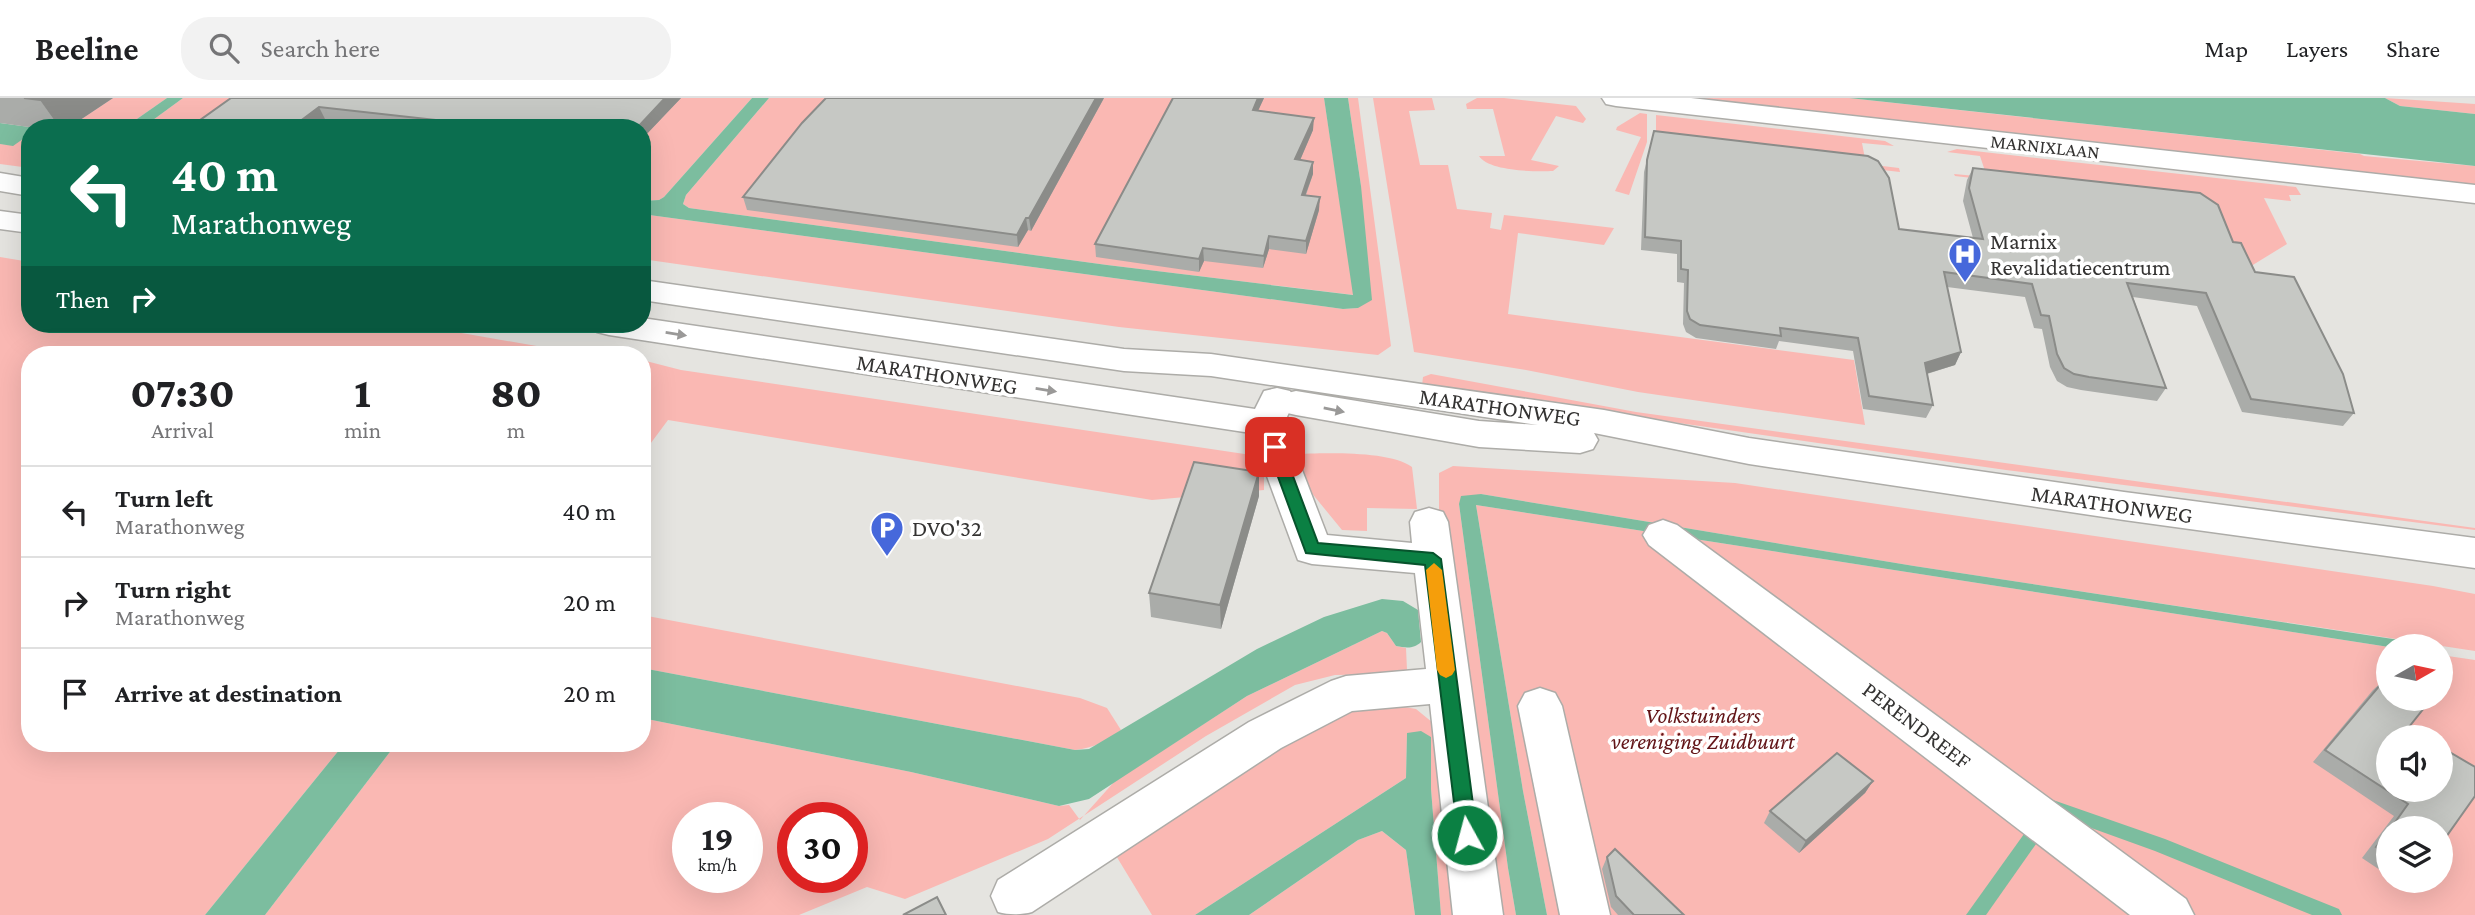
<!DOCTYPE html>
<style>
body{margin:0;font-family:"Crimson Pro",serif;background:#f2f2f2;color:#202124;height:100vh;display:flex;flex-direction:column;font-size:26px;white-space:nowrap}
*{box-sizing:border-box;margin:0}
p{font-size:23px;color:#757577}
.icon{flex:none;width:38px;height:38px;fill:none;stroke:currentColor;stroke-width:2;stroke-linecap:round;stroke-linejoin:round}
.map{position:relative;flex:1;overflow:hidden}
.drawer{position:absolute;left:21px;top:248px;width:630px;height:406px;display:flex;flex-direction:column;background:#fff;border-radius:28px;box-shadow:0 7px 28px #0002}
.drawer>*{flex:none}
.guide{position:absolute;left:21px;top:21px;width:630px;height:214px;border-radius:28px;box-shadow:0 7px 28px #0002;background:#0b6e4f;color:#fff;overflow:hidden}
.needle{width:46px;rotate:81deg}
.tools{position:absolute;left:2376px;top:536px;display:grid;gap:14px}
.tools a{display:grid;place-items:center;width:77px;height:77px;border-radius:50%;background:#fff;box-shadow:0 7px 28px #0002;font-size:35px}
.speed{position:absolute;left:672px;top:704px;display:flex;gap:14px;font-size:35px;font-weight:700;text-align:center}
.speed>*{display:grid;place-content:center;width:91px;height:91px;border-radius:50%;background:#fff;box-shadow:0 7px 28px #0002;line-height:1}
.speed small{font-size:18px;font-weight:400}
.speed .limit{border:10px solid #d22;background:#fff;color:#111}
.pin{position:absolute;display:grid;place-items:center;width:60px;height:60px;color:#fff;margin:-30px;border-radius:14px;box-shadow:0 4px 10px #0006}
.me{position:absolute;width:77px;margin:-38px;rotate:353deg;stroke-linejoin:round;filter:drop-shadow(0 0 5px #0008)}
.turn{display:flex;align-items:center;gap:24px;height:147px;padding:0 35px;font-size:32px}
.turn .icon{width:91px;height:91px;stroke-width:2.5}
.turn b{display:block;font-size:49px;line-height:60px}
.then{display:flex;align-items:center;height:66px;padding:0 35px;background:#0003;gap:14px;font-size:26px}
.eta{display:flex;justify-content:space-evenly;align-items:center;height:119px;text-align:center}
.eta b{font-size:42px;font-weight:800;line-height:49px}
ul{padding:0;list-style:none}
li{display:flex;align-items:center;gap:21px;height:91px;padding:0 35px;border-top:2px solid #e0e0e0}
li div{flex:1}
li b{display:block;font-size:26px}
li em{font-style:normal}
header{display:flex;align-items:center;gap:42px;box-sizing:border-box;height:98px;padding:0 35px;background:#fff;border-bottom:2px solid #e0e0e0}
header strong{font-size:33px}
nav{display:flex;gap:38px;margin-inline-start:auto;font-size:24px}
.search{width:490px;height:63px;background:#f2f2f2;display:flex;align-items:center;gap:18px;box-sizing:border-box;padding:0 24px;border-radius:28px;color:#757577;font-size:26px}
.map>svg:first-child{display:block}
.green{fill:#fab8b3;fill-rule:evenodd}
.water{fill:#7cbd9f}
.lines{fill:none;stroke-linecap:round;stroke-linejoin:round}
.stream{fill:#7cbd9f;fill-rule:evenodd}
.minor-casing{stroke:#adaca8;stroke-width:3}
.major-casing{stroke:#adaca8;stroke-width:3}
.minor{fill:#fff;fill-rule:evenodd}
.major{fill:#fff;fill-rule:evenodd}
.wall{fill:#aaaca9}
.shaded-wall{fill:#8b8c89}
.building{fill:#c6c8c4;stroke:#8b8c89;stroke-width:2}
.oneway{fill:#9a9998}
.route{fill:#0b8043;stroke:#07532c;stroke-width:2}
.slow{fill:#f59e0b}
.labels{text-anchor:middle;stroke-width:7;stroke-linejoin:round;paint-order:stroke}
.far-street-label{font-size:19px;fill:#343332;stroke:#fff}
.poi-label{font-size:23px;fill:#343332;stroke:#fff;text-anchor:start}
.street-label{font-size:23px;fill:#343332;stroke:#fff}
.park-label{font-size:23px;font-style:italic;fill:#621417;stroke:#fff}
</style>
<header>
<strong>Beeline</strong>
<div class="search"><svg class="icon" aria-label="search" viewBox="0 0 24 24"><circle cx="10" cy="10" r="6"/><path d="M15 15l6 6"/></svg>Search here</div>
<nav><a>Map</a><a>Layers</a><a>Share</a></nav>
</header>
<div class="map">
<svg width="2475" height="817" viewBox="0 0 2475 817">
<rect width="100%" height="100%" fill="#e5e4e0"/>
<g class="green">
<polygon points="113,0 167,0 124,30 68,30"/>
<polygon points="183,0 752,0 664,99 659,102 642,103 642,30 142,30"/>
<polygon points="769,0 1324,0 1354,197 1107,167 689,110 683,106 686,97"/>
<polygon points="1348,0 1358,0 1391,248 1378,257 1119,229 642,161 642,116 1343,211 1358,210 1361,88"/>
<polygon points="1373,0 1432,0 1435,12 1409,13 1420,67 1448,67 1457,111 1492,115 1490,130 1501,132 1504,117 1614,130 1604,147 1518,135 1508,216 1854,262 1865,327 1638,294 1526,272 1414,254"/>
<path d="M1477,0H1504L1576,8L1586,21L1583,25L1556,18L1531,62L1559,68L1553,73C1535,74 1488,73 1479,58H1505L1493,11H1467L1466,6Z"/>
<polygon points="1673,0 1849,0 2360,56 2364,58 2475,68 2475,88"/>
<polygon points="2385,0 2475,6 2475,16 2400,8"/>
<polygon points="1640,15 1647,16 1647,44 1629,97 1615,93 1641,39 1616,32 1617,29"/>
<polygon points="1656,17 1885,43 1894,48 1862,45 1866,66 1899,70 1900,74 1656,46"/>
<polygon points="30,36 30,70 0,66 0,46 13,47"/>
<polygon points="1957,51 2296,89 2301,97 2289,97 2291,103 2264,100 2287,146 2243,173 2049,89 1955,78 1954,76 1987,79 1980,58 1947,54"/>
<polygon points="0,159 30,164 30,226 410,226 588,257 30,257 30,646 344,646 205,817 0,817"/>
<polygon points="642,262 681,272 1258,358 1264,363 1264,392 1152,402 668,322 642,357"/>
<polygon points="1431,276 1636,314 2475,430 2475,432 2006,372 1422,288 1423,279"/>
<path d="M1293,356C1322,355 1390,352 1412,369L1417,411L1367,410V433L1342,432L1297,377Z"/>
<polygon points="1453,368 1735,385 2433,488 2475,496 2475,553 1914,468 1481,396 1459,406 1508,770 1516,817 1495,817 1439,419 1439,375"/>
<path d="M1476,407L2389,549V600H2441V557L2475,562V817H1547L1523,693ZM2389,639H2441V691H2389ZM2389,730H2441V782H2389Z"/>
<path d="M642,517L1080,600L1107,610L1121,632C1106,643 1094,650 1075,652L642,570Z"/>
<path d="M1382,533L1387,535L1396,548L1406,550L1407,572L1397,576L1335,577L1295,587L1206,638L1048,741L905,801L867,789L799,817H265L396,646H642V620L911,674L1059,708L1069,707L1080,722L1114,684L1247,598ZM688,719H747V779H688ZM793,719H852V779H793Z"/>
<polygon points="1399,608 1416,611 1438,629 1472,817 1441,817 1431,691 1431,639 1407,635 1406,680 1195,817 1152,817 1115,756 1313,626 1352,610"/>
<polygon points="1382,733 1406,752 1415,817 1249,817 1358,742"/>
</g>
<g class="water">
<polygon points="167,0 183,0 142,30 124,30"/>
<polygon points="752,0 769,0 686,97 683,106 689,110 1107,167 1353,197 1324,0 1348,0 1361,88 1372,202 1358,210 1343,211 642,116 642,103 659,102 664,99"/>
<polygon points="1849,0 2385,0 2400,8 2475,16 2475,68"/>
<polygon points="0,25 37,30 30,30 30,36 13,48 0,46"/>
<polygon points="1481,396 1914,468 2439,548 2389,549 1476,407 1523,693 1547,817 1516,817 1508,770 1459,406 1461,398"/>
<path d="M1382,501L1403,503L1418,512L1421,544C1414,551 1406,550 1396,548L1387,535L1382,533L1247,598L1089,701L1059,708L911,674L642,620V570L1075,652L1089,651L1257,551L1324,519Z"/>
<polygon points="1421,633 1431,639 1431,691 1441,817 1415,817 1406,752 1382,733 1358,742 1249,817 1195,817 1406,680 1407,635"/>
<polygon points="344,646 396,646 265,817 205,817"/>
</g>
<g class="lines">
<g class="stream">
<polygon points="2053,702 2165,741 2339,811 2342,817 2312,817 2155,753 2047,714 2045,709 2047,704"/>
<polygon points="2030,733 2036,736 2039,741 2036,746 1986,817 1966,817 2024,736"/>
</g>
<defs>
<g id="minor">
<polygon points="1602,0 1691,0 2475,87 2475,105 1616,8 1606,6"/>
<path d="M642,220L1255,311L1264,293L1277,290L1290,293L1295,302L1284,325L1327,437L1412,445L1410,424L1415,414L1429,410L1443,414L1448,424L1503,817H1453L1430,606L1352,613L1281,650L1032,814C1021,817 1009,817 998,814L991,798L998,782L1249,624L1331,583L1346,578L1426,571L1415,475L1312,466L1298,462L1251,335L609,237L597,234L592,226H642Z"/>
<polygon points="1663,422 1677,427 2186,801 2194,817 2130,817 1649,447 1643,437 1649,427"/>
<polygon points="1540,590 1555,595 1562,608 1610,817 1560,817 1518,608 1525,595"/>
</g>
<g id="major">
<polygon points="0,75 30,80 30,98 0,93"/>
<polygon points="0,113 30,117 30,135 0,131"/>
<polygon points="642,182 1124,251 1211,256 1604,312 1749,340 2124,394 2475,440 2475,470 2124,422 1749,366 1594,335 1598,342 1593,351 1580,355 1479,349 1296,317 1283,314 1278,305 1283,296 1296,293 1479,323 1538,327 1211,278 1124,273 642,202"/>
</g>
</defs>
<use href="#minor" class="minor-casing"/>
<use href="#major" class="major-casing"/>
<use href="#minor" class="minor"/>
<use href="#major" class="major"/>
</g>
<g class="wall">
<polygon points="0,0 113,0 68,30 36,30 0,25"/>
<polygon points="231,0 681,0 642,41 642,30 405,30 325,21 314,30 199,30 196,25"/>
<polygon points="1104,0 1031,133 1028,132 1018,149 747,112 743,99"/>
<polygon points="1173,0 1264,0 1258,12 1313,32 1300,62 1313,64 1313,76 1306,97 1319,112 1306,156 1269,151 1263,170 1204,163 1199,174 1096,159 1095,146"/>
<polygon points="1654,33 1899,131 1973,140 1963,103 1967,82 1973,70 2233,144 2354,315 2343,328 2242,314 2197,208 2133,199 2166,290 2157,303 2081,292 2067,289 2057,283 2050,269 2042,231 2034,230 2025,199 1947,189 1961,254 1955,267 1927,276 1933,307 1926,320 1863,311 1853,253 1779,243 1776,251 1696,240 1686,234 1683,226 1684,185 1677,184 1677,156 1641,152 1644,74"/>
<polygon points="1259,374 1259,398 1221,531 1151,519 1149,495"/>
<polygon points="2386,580 2409,629 2441,730 2389,730 2389,778 2362,760 2394,718 2313,664 2373,592"/>
<polygon points="1873,683 1865,695 1799,755 1764,725 1770,713"/>
<polygon points="1607,759 1684,817 1618,817 1611,809 1602,771"/>
<polygon points="2394,782 2412,782 2404,789"/>
</g>
<g class="shaded-wall">
<polygon points="44,0 113,0 68,30 60,30 40,2"/>
<polygon points="665,0 681,0 642,41 642,30 637,30"/>
<polygon points="1096,0 1104,0 1031,133 1029,120"/>
<polygon points="1258,0 1264,0 1253,24 1253,12"/>
<polygon points="319,9 325,21 314,30 291,30"/>
<polygon points="1314,20 1313,32 1295,74 1295,61"/>
<polygon points="1313,64 1313,76 1301,109 1302,97"/>
<polygon points="1320,99 1319,112 1306,156 1306,143"/>
<polygon points="1026,120 1028,132 1018,149 1017,137"/>
<polygon points="1269,138 1269,151 1263,170 1264,158"/>
<polygon points="1203,150 1204,163 1199,174 1199,161"/>
<polygon points="1961,254 1955,267 1919,278 1925,265"/>
<polygon points="1259,374 1259,398 1221,531 1220,507"/>
<polygon points="1873,683 1865,695 1799,755 1806,743"/>
</g>
<g class="building">
<polygon points="24,0 44,0 40,2"/>
<polygon points="231,0 665,0 637,30 474,30 451,27 454,24 319,9 291,30 228,30 196,25"/>
<polygon points="826,0 1096,0 1029,120 1026,120 1017,137 743,99 802,25"/>
<polygon points="1173,0 1258,0 1253,12 1314,20 1295,61 1313,64 1302,97 1320,99 1306,143 1269,138 1264,158 1203,150 1199,161 1095,146"/>
<polygon points="1654,33 1868,58 1878,63 1889,80 1899,131 1983,141 1969,90 1973,70 2200,95 2218,107 2233,144 2241,145 2255,174 2294,179 2343,276 2354,315 2251,301 2206,195 2127,185 2166,290 2089,279 2074,276 2064,270 2057,256 2049,218 2041,217 2032,186 1944,174 1961,254 1925,265 1933,307 1869,298 1858,240 1780,230 1781,238 1700,227 1690,221 1687,213 1688,172 1681,171 1681,143 1645,139 1647,62"/>
<polygon points="1194,364 1259,374 1220,507 1149,495"/>
<polygon points="2386,580 2389,582 2389,600 2420,600 2428,605 2409,629 2425,639 2389,639 2389,691 2441,691 2441,649 2475,669 2475,698 2441,746 2441,730 2391,730 2408,706 2325,652"/>
<polygon points="1837,655 1873,683 1806,743 1770,713"/>
<polygon points="2389,733 2389,757 2376,749"/>
<polygon points="1615,751 1684,817 1634,817 1616,798 1607,759"/>
<polygon points="937,799 946,817 903,817"/>
</g>
<defs><path id="oneway-solid" d="M-6-.8H1V-3.2L6.5 0L1 3.2V.8H-6Z" transform="scale(1.75)"/></defs>
<g class="oneway">
<use href="#oneway-solid" transform="translate(676 236) rotate(9)"/>
<use href="#oneway-solid" transform="translate(1046 292) rotate(9)"/>
<use href="#oneway-solid" transform="translate(1334 312) rotate(11)"/>
</g>
<polygon class="route" points="1275,344 1282,349 1318,445 1433,455 1441,461 1477,737 1474,743 1467,746 1460,743 1458,737 1425,467 1306,455 1267,349"/>
<polygon class="slow" points="1434,465 1442,472 1455,572 1452,577 1446,580 1440,577 1437,572 1426,472"/>
<defs>
<symbol id="hospital-pin" viewBox="-11 -11 22 30"><path d="M0 17L-7.5 6A9.5 9.5 0 1 1 7.5 6Z" fill="#4668db" stroke="#fff"/><path d="M-5-5h3v3.5h4V-5h3V5h-3V1.5h-4V5h-3Z" fill="#fff"/></symbol>
<symbol id="parking-pin" viewBox="-11 -11 22 30"><path d="M0 17L-7.5 6A9.5 9.5 0 1 1 7.5 6Z" fill="#4668db" stroke="#fff"/><path d="M-3.5-5.5H1a3.5 3.5 0 0 1 0 7H-1V5.5H-3.5ZM-1-3.4V-.6H.8a1.4 1.4 0 0 0 0-2.8Z" fill="#fff"/></symbol>
</defs>
<g fill-rule="evenodd">
<use href="#hospital-pin" x="1946" y="137" width="38" height="52"/>
<use href="#parking-pin" x="868" y="411" width="38" height="52"/>
</g>
<g class="labels">
<g class="far-street-label">
<text transform="translate(2045 48) rotate(6)" y="7">MARNIXLAAN</text>
</g>
<g class="poi-label">
<text x="1990" y="151">Marnix<tspan x="1990" dy="26">Revalidatiecentrum</tspan></text>
<text x="912" y="438">DVO'32</text>
</g>
<g class="street-label">
<text transform="translate(937 276) rotate(9)" y="8">MARATHONWEG</text>
<text transform="translate(1500 309) rotate(8)" y="8">MARATHONWEG</text>
<text transform="translate(2112 406) rotate(8)" y="8">MARATHONWEG</text>
<text transform="translate(1917 627) rotate(37)" y="8">PERENDREEF</text>
</g>
<g class="park-label">
<text x="1703" y="625">Volkstuinders<tspan x="1703" dy="26">vereniging Zuidbuurt</tspan></text>
</g>
</g>
</svg>
<div class="tools">
<a><svg class="needle" viewBox="-14 -14 28 28"><path d="M0-13l5 13h-10z" fill="#e53935"/><path d="M0 13l5-13h-10z" fill="#757577"/></svg></a>
<a><svg class="icon" aria-label="sound" viewBox="0 0 24 24"><path d="M4 9h4l5-4v14l-5-4H4zM17 9q2 3 0 6"/></svg></a>
<a><svg class="icon" aria-label="layers" viewBox="0 0 24 24"><path d="M12 4l9 5-9 5-9-5zM3 14l9 5 9-5"/></svg></a>
</div>
<div class="speed"><div>19<small>km/h</small></div><div class="limit">30</div></div>
<div class="pin" style="left:1275px;top:349px;background:#d93025"><svg class="icon" aria-label="arrive" viewBox="0 0 24 24"><path d="M6 21V4h12l-3 4 3 4H6"/></svg></div>
<svg class="me" style="left:1467px;top:737px" viewBox="-20 -20 40 40"><circle r="17" fill="#0b8043" stroke="#fff" stroke-width="3"/><path d="M0-11L8 9 0 5-8 9z" fill="#fff"/></svg>
<div class="guide">
<div class="turn"><svg class="icon" aria-label="left" viewBox="0 0 24 24"><path d="M17 20v-9H6M10 6l-5 5 5 5"/></svg><div><b>40 m</b>Marathonweg</div></div>
<div class="then">Then<svg class="icon" aria-label="right" viewBox="0 0 24 24"><path d="M7 20v-9h11M14 6l5 5-5 5"/></svg></div>
</div>
<section class="drawer">
<div class="eta">
<div><b>07:30</b><p>Arrival</p></div>
<div><b>1</b><p>min</p></div>
<div><b>80</b><p>m</p></div>
</div>
<ul>
<li><svg class="icon" aria-label="left" viewBox="0 0 24 24"><path d="M17 20v-9H6M10 6l-5 5 5 5"/></svg><div><b>Turn left</b><p>Marathonweg</p></div><em>40 m</em></li>
<li><svg class="icon" aria-label="right" viewBox="0 0 24 24"><path d="M7 20v-9h11M14 6l5 5-5 5"/></svg><div><b>Turn right</b><p>Marathonweg</p></div><em>20 m</em></li>
<li><svg class="icon" aria-label="arrive" viewBox="0 0 24 24"><path d="M6 21V4h12l-3 4 3 4H6"/></svg><div><b>Arrive at destination</b></div><em>20 m</em></li>
</ul>
</section>
</div>
